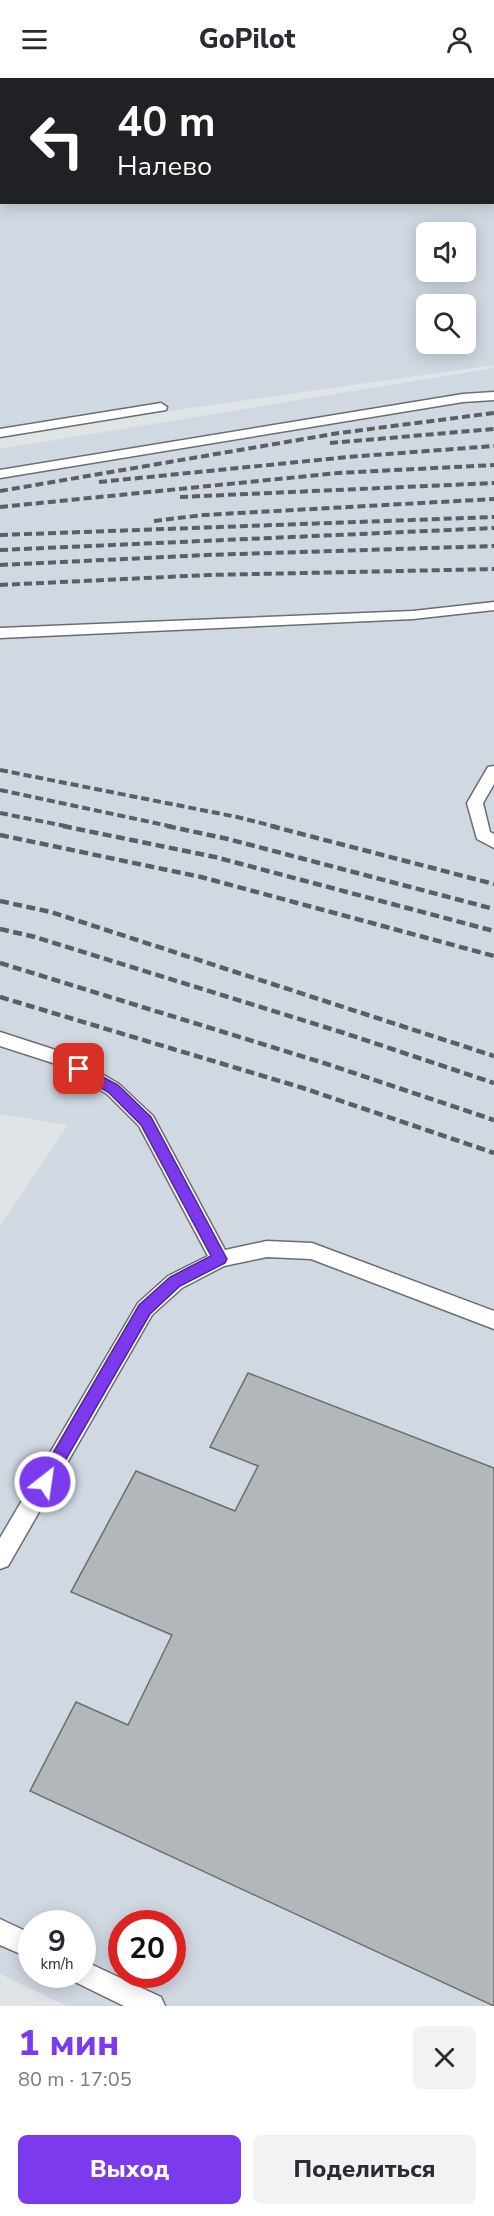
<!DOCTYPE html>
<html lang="ru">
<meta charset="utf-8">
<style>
body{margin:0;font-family:"Nunito Sans",sans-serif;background:#f2f2f3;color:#2b2b33;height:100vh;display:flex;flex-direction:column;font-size:22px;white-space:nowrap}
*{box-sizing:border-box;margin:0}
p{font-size:20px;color:#7c7c81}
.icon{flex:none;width:33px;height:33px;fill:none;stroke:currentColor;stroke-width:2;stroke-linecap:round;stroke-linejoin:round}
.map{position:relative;height:1928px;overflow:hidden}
.sheet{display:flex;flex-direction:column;background:#fff;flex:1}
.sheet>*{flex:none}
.top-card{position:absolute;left:0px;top:0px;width:495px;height:126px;box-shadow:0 3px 15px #0003;background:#202124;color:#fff;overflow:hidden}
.tools{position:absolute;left:416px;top:144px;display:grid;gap:12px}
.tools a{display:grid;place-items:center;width:60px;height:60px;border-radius:9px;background:#fff;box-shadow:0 3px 15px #0003;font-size:30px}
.speed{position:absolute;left:18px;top:1832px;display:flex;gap:12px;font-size:30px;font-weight:700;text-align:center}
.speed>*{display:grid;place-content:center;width:78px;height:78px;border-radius:50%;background:#fff;box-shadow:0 3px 15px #0003;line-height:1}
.speed small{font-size:15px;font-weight:400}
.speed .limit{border:9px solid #d22;background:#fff;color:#111}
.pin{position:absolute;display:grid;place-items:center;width:51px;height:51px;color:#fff;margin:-26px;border-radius:12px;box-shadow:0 3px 9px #0006}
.me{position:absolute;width:66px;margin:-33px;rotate:30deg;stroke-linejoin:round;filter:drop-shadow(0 0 4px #0008)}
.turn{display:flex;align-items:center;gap:21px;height:126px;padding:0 18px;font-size:27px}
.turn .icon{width:78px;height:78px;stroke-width:2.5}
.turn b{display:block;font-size:42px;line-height:51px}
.round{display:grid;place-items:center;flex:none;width:63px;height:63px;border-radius:9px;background:#f2f2f3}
.headline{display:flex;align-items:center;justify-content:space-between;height:102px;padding:0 18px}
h1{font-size:36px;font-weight:800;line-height:45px;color:#7c3aed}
.button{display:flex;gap:12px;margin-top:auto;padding:12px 18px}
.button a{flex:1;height:69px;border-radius:9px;background:#7c3aed;color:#fff;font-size:24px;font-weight:800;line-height:69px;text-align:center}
.button a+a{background:#f2f2f3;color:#2b2b33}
header{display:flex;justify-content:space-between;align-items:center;height:78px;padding:0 18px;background:#fff;font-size:27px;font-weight:800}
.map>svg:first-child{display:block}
.built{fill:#d0d8e2;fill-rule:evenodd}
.green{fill:#bbadeb}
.building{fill:#b3b7b9;stroke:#696d6f;stroke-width:1.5}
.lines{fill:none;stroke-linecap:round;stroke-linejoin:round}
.service-casing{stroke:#6b6d71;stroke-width:3}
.path{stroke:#aaadaf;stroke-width:2;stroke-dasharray:2 2;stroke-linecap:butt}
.service{fill:#fff;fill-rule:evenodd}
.rail-far1{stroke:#5c5e60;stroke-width:4;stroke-dasharray:8 4;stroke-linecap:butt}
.rail{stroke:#5c5e60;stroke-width:4.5;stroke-dasharray:9 4.5;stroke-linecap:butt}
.route{fill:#7c3aed;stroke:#51269a;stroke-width:1.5}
</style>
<header><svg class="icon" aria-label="menu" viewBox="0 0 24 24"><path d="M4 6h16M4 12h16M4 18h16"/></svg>GoPilot<svg class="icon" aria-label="person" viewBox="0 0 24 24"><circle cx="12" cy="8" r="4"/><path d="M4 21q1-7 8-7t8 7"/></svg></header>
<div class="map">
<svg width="494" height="1928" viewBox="0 0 494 1928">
<rect width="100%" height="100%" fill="#e1e4e7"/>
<g class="built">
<path d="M0,5L2,124H494V115V287L0,357ZM426,154H465V194H426ZM426,226H465V266H426Z"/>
<path d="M494,290V1928H67L0,1896V1148L68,1047L0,1036V371ZM32,1845H82V1896H32ZM122,1845H172V1896H122Z"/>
</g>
<polygon class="green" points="69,0 418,0 426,1 67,2"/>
<polygon class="building" points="248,1295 494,1390 494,1928 30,1713 76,1624 128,1647 172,1557 71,1514 136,1393 235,1433 258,1388 210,1369"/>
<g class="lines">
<defs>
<g id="service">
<polygon points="412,0 423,0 411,2"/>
<polygon points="494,314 494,322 463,324 0,400 0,392 463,316"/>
<polygon points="161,325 167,329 166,332 0,359 0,351"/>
<polygon points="494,524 494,532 413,541 0,560 0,550 413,533"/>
<polygon points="494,688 494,706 483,725 490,754 494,756 494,770 477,761 467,725 488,689"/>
<polygon points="0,954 68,976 119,1006 153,1038 225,1172 267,1163 312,1165 494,1233 494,1251 311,1181 267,1179 224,1188 182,1210 152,1237 8,1488 0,1491 0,1460 138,1225 168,1198 208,1178 139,1048 107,1016 56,986 0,968"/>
<polygon points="0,1841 32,1856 32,1881 0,1867"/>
<polygon points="82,1882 161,1919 165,1928 124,1928 73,1903 70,1896 82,1896"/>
</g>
</defs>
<use href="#service" class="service-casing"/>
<polyline class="path" points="281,0 288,2"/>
<use href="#service" class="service"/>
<g class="rail-far1">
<polyline points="330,365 494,351"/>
<polyline points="99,404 348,379 494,368"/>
<polyline points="0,413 339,355 494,335"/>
<polyline points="180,419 494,405"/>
<polyline points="0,429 338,395 494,387"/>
<polyline points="154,443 203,437 494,421"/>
<polyline points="0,457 494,439"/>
<polyline points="0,472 494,450"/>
<polyline points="0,487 207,477 494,468"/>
<polyline points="0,507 208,497 494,491"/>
<polyline points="0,692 237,739 277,749"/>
<polyline points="0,712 174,749"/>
<polyline points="0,735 70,749"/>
</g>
<g class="rail">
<polyline points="63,748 215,779 494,853"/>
<polyline points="167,748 228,761 494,831"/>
<polyline points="271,748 494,806"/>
<polyline points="0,757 201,799 494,878"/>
<polyline points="0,823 51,834 494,978"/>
<polyline points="0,851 35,859 344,955 494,1005"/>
<polyline points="0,885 327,986 494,1042"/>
<polyline points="0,919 303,1010 494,1075"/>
</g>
</g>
<polygon class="route" points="79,986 118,1007 151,1039 227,1181 225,1185 180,1208 150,1236 50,1409 45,1411 39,1409 36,1404 39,1399 139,1227 170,1199 211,1178 141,1047 108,1014 74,995 72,991"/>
</svg>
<div class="tools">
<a><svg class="icon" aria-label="sound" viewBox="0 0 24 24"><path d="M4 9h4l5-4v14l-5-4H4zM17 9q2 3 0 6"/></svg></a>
<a><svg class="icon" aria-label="search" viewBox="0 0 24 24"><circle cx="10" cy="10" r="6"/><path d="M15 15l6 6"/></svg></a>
</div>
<div class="speed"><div>9<small>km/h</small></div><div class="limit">20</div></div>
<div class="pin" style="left:79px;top:991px;background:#d93025"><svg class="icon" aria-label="arrive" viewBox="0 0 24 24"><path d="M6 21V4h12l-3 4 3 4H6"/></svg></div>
<svg class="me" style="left:45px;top:1404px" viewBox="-20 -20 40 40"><circle r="17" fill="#7c3aed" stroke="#fff" stroke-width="3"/><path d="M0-11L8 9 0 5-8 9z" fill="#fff"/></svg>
<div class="top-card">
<div class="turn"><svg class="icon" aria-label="left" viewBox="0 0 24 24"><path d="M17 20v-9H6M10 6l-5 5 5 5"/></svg><div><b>40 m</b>Налево</div></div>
</div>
</div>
<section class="sheet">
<div class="headline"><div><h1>1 мин</h1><p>80 m · 17:05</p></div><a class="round"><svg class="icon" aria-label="close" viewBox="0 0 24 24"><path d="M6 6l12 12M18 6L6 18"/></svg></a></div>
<div class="button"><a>Выход</a><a>Поделиться</a></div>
</section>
